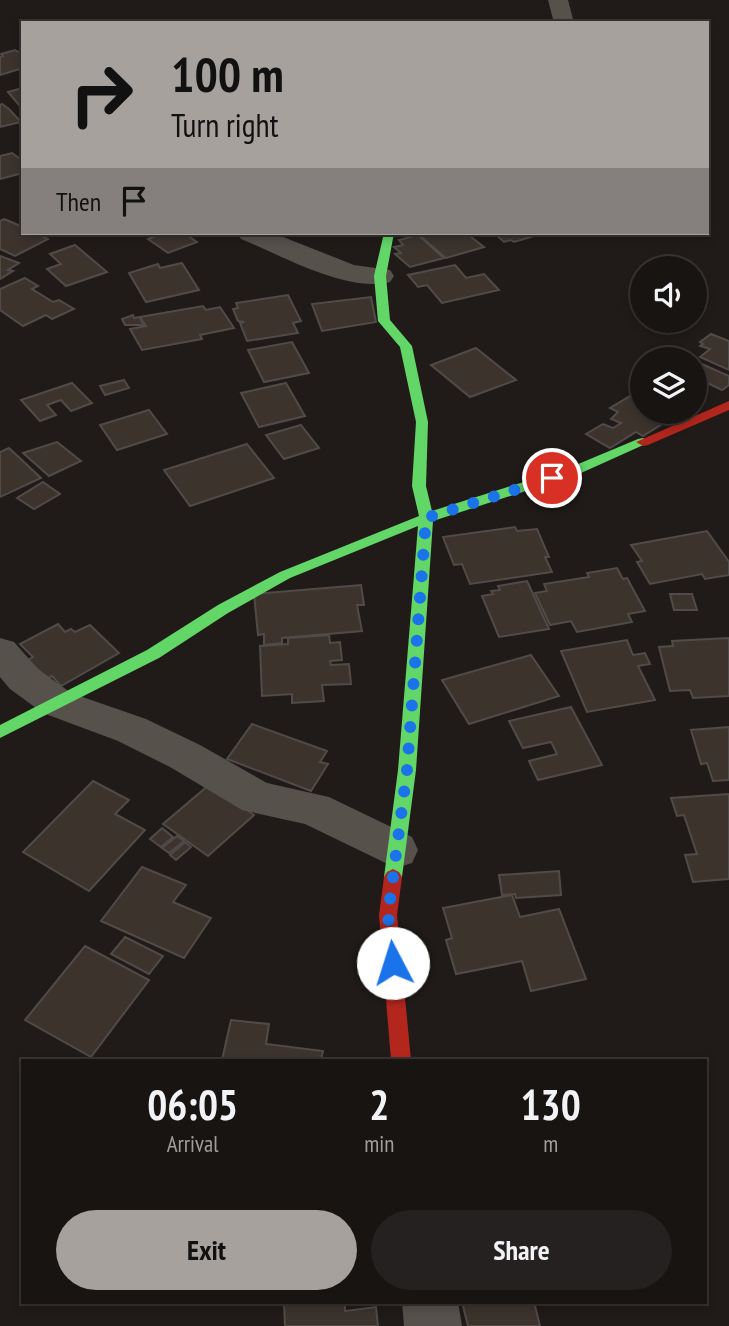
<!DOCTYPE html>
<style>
body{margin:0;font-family:"PT Sans Narrow",sans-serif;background:#252120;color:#f1f3f6;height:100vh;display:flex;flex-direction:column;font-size:26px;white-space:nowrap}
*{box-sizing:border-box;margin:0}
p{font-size:23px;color:#9f9e9f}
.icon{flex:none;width:38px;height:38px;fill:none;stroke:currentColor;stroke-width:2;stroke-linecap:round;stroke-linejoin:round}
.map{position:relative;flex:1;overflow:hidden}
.drawer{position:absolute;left:21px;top:1059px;width:686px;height:245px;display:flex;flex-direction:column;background:#181412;border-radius:0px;box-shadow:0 4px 10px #0003,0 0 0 2px #363332}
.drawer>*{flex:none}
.banner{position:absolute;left:21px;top:21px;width:688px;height:214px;border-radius:0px;box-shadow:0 4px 10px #0003,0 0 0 2px #363332;background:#a7a19d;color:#111;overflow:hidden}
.fabs{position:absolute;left:630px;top:256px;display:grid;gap:14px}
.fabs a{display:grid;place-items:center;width:77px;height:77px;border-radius:50%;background:#181412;box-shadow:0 4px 10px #0003,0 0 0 2px #363332;font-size:35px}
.pin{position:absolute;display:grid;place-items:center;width:60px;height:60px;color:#fff;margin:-30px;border:4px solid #fff;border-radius:50%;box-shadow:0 2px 7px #0007}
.me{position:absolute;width:77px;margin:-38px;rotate:355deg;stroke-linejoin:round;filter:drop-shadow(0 0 5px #0008)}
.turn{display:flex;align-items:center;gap:24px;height:147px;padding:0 35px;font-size:32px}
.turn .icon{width:91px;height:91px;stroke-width:2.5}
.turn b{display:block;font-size:49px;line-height:60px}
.then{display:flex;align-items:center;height:66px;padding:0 35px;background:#0003;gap:14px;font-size:26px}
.eta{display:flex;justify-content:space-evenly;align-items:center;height:119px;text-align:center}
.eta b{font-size:42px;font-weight:800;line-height:49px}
.button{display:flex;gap:14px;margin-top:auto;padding:14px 35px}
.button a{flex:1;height:80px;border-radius:42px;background:#a7a19d;color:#111;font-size:28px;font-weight:800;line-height:80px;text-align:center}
.button a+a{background:#252120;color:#f1f3f6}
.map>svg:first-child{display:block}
.building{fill:#3c332d;stroke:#504b48;stroke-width:2}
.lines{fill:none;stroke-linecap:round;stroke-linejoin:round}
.street{fill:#57514c;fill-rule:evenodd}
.fast{fill:#63d668;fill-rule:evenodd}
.jam{fill:#b3261e;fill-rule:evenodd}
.route{stroke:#1a73e8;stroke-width:12;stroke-dasharray:0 21.6}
</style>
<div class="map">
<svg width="729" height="1326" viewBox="0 0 729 1326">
<rect width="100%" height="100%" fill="#201b18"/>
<g class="building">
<polygon points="15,50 23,55 23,68 0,75 0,57 3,56 1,54"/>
<polygon points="22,88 23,104 19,105 8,92"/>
<polygon points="2,104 9,109 21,122 0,127 0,105"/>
<polygon points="12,153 23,161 23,173 0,179 0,156"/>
<polygon points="4,219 23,227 23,233 35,233 48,239 15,256 0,249 0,221"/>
<polygon points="164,233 184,233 197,242 168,253 148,239"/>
<polygon points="426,233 466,233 484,247 446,258 419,235"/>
<polygon points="494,233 535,233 538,235 514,242 511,240 504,242"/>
<polygon points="418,235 444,258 410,267 395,254 401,253 394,247 403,245 399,240"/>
<polygon points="75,245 107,272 66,286 47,269 61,264 50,254"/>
<polygon points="0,256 19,263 8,270 13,271 0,279"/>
<polygon points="182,263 199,290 146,302 129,273 158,264 160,268"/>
<polygon points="455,265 466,278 484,274 499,290 442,303 427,285 418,287 408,275"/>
<polygon points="25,278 38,286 32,289 53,302 59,300 74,309 52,319 46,315 23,326 0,310 0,289"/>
<polygon points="288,295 301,321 293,323 298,333 247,341 240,323 244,322 238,321 233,309 238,308 236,303"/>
<polygon points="371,297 376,322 322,331 312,304"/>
<polygon points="203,306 206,310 220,307 234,328 200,335 202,339 142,350 130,329 146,326 140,317"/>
<polygon points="133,315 134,318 140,317 143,325 125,325 122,319"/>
<polygon points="711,334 729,341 729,370 700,357 710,349 700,346 703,344 700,342"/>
<polygon points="292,342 309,373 264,382 248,350"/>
<polygon points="476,348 516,380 470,397 431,365"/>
<polygon points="695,361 729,376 729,385 722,390 695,377"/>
<polygon points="124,380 129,388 105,395 100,386"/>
<polygon points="72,383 92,403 71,411 61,400 47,405 56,415 40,421 21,400"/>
<polygon points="286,383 305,416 259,427 241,393"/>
<polygon points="637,392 642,395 642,411 673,411 678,414 643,436 636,432 610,448 586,434 603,424 613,428 621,423 611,419 618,412 610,408"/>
<polygon points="149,410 167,434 117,450 100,425"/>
<polygon points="301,425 319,448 284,459 266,435"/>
<polygon points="57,442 81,461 49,476 23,453"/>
<polygon points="247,444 274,478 190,506 164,470"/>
<polygon points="9,448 41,478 0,497 0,452"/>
<polygon points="43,482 60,494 34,509 17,498"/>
<polygon points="515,527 517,531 537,529 549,557 545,557 552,572 470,584 462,564 454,565 443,537"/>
<polygon points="707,531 729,562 729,575 705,579 702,574 650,584 637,562 642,561 631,545"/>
<polygon points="617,568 623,579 627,578 645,611 628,614 632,622 577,632 571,621 550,625 535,593 547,591 544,584 589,577 587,573"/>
<polygon points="527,581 549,629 499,637 482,596 493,594 491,591 500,590 498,586"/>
<polygon points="361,585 364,605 357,605 362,631 282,638 282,643 264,645 264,634 258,635 254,594"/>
<polygon points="670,594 692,594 697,610 674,610"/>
<polygon points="58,624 65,632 71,629 75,632 90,625 119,653 61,686 52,676 47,679 28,660 33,657 20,644"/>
<polygon points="329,635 330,643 340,642 342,660 330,661 331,665 349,664 351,684 322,685 324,701 292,703 292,694 262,696 260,646 288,644 288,638"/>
<polygon points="729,638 729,696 693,698 690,690 670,691 659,647 673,646 672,641"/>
<polygon points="627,640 633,655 645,653 650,664 638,666 655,700 587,712 561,651"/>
<polygon points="531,655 559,696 469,724 442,680"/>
<polygon points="571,707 602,765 538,780 529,761 557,754 551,742 523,748 509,721"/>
<polygon points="252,724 327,751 320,762 328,764 311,791 227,759"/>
<polygon points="729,727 729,780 713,781 707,763 701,764 691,730"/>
<polygon points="93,781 129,800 115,814 145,830 89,891 23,852"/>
<polygon points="210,784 254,815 208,856 163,824"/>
<polygon points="729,794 729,879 693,882 685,855 697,854 684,815 677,816 671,798"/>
<polygon points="162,828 173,837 161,847 150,839"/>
<polygon points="177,836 184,841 169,853 162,848"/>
<polygon points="185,842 191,847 176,860 170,855"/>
<polygon points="142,867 186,885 173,902 211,918 184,958 101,921"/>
<polygon points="559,871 561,895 516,898 515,894 502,895 499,875"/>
<polygon points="512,895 520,917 559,909 586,979 531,991 522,961 456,974 446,940 452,938 443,908"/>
<polygon points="125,937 163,956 149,974 111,954"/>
<polygon points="85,946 149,980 91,1057 25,1020"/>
<polygon points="231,1020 269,1024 266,1044 323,1051 321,1060 222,1060"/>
<polygon points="284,1302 345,1302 345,1311 376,1307 378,1326 285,1326"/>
<polygon points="462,1302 534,1302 540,1326 468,1326"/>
</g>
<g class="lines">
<g class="street">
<polygon points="548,0 568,0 574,23 554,23"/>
<path d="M237,233H273L354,265L390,270L394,276L390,282C346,293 281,255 241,239Z"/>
<polygon points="0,638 14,642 38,669 71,693 146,719 200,745 267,783 329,797 412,837 418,850 412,863 396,868 305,824 242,810 170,767 118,741 43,713 10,689 0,677"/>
<polygon points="402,1302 458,1302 462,1326 404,1326"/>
</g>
<polygon class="fast" points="384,233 394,233 386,276 390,320 412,346 428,422 426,486 432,511 571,467 638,439 643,438 650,442 581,473 433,521 416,770 402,877 399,882 393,885 387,882 384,877 398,770 418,526 290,578 228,613 159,658 0,738 0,725 147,650 218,605 280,572 419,516 412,486 416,422 400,347 378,321 374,276"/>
<g class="jam">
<polygon points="729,401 729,410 648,445 643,446 636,442"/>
<polygon points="393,869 399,872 402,877 397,915 411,1060 391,1060 379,915 384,877 387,872"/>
</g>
</g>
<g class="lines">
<polyline class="route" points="393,963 388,915 407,770 426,518 552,478"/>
</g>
</svg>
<div class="fabs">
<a><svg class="icon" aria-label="sound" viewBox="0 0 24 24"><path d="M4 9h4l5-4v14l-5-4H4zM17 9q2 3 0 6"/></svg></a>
<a><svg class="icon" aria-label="layers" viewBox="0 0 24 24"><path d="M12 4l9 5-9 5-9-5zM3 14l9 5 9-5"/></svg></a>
</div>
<div class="pin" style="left:552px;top:478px;background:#d93025"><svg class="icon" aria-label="arrive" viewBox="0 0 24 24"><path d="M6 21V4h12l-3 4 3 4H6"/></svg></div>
<svg class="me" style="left:393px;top:963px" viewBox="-20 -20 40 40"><circle r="19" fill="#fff"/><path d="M0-13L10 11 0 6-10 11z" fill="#1a73e8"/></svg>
<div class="banner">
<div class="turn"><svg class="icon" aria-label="right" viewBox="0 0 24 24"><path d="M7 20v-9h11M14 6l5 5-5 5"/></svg><div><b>100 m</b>Turn right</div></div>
<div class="then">Then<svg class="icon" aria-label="arrive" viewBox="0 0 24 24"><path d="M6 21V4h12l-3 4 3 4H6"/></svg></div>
</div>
<section class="drawer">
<div class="eta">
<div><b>06:05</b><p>Arrival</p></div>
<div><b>2</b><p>min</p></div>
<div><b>130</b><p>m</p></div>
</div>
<div class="button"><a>Exit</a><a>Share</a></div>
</section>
</div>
